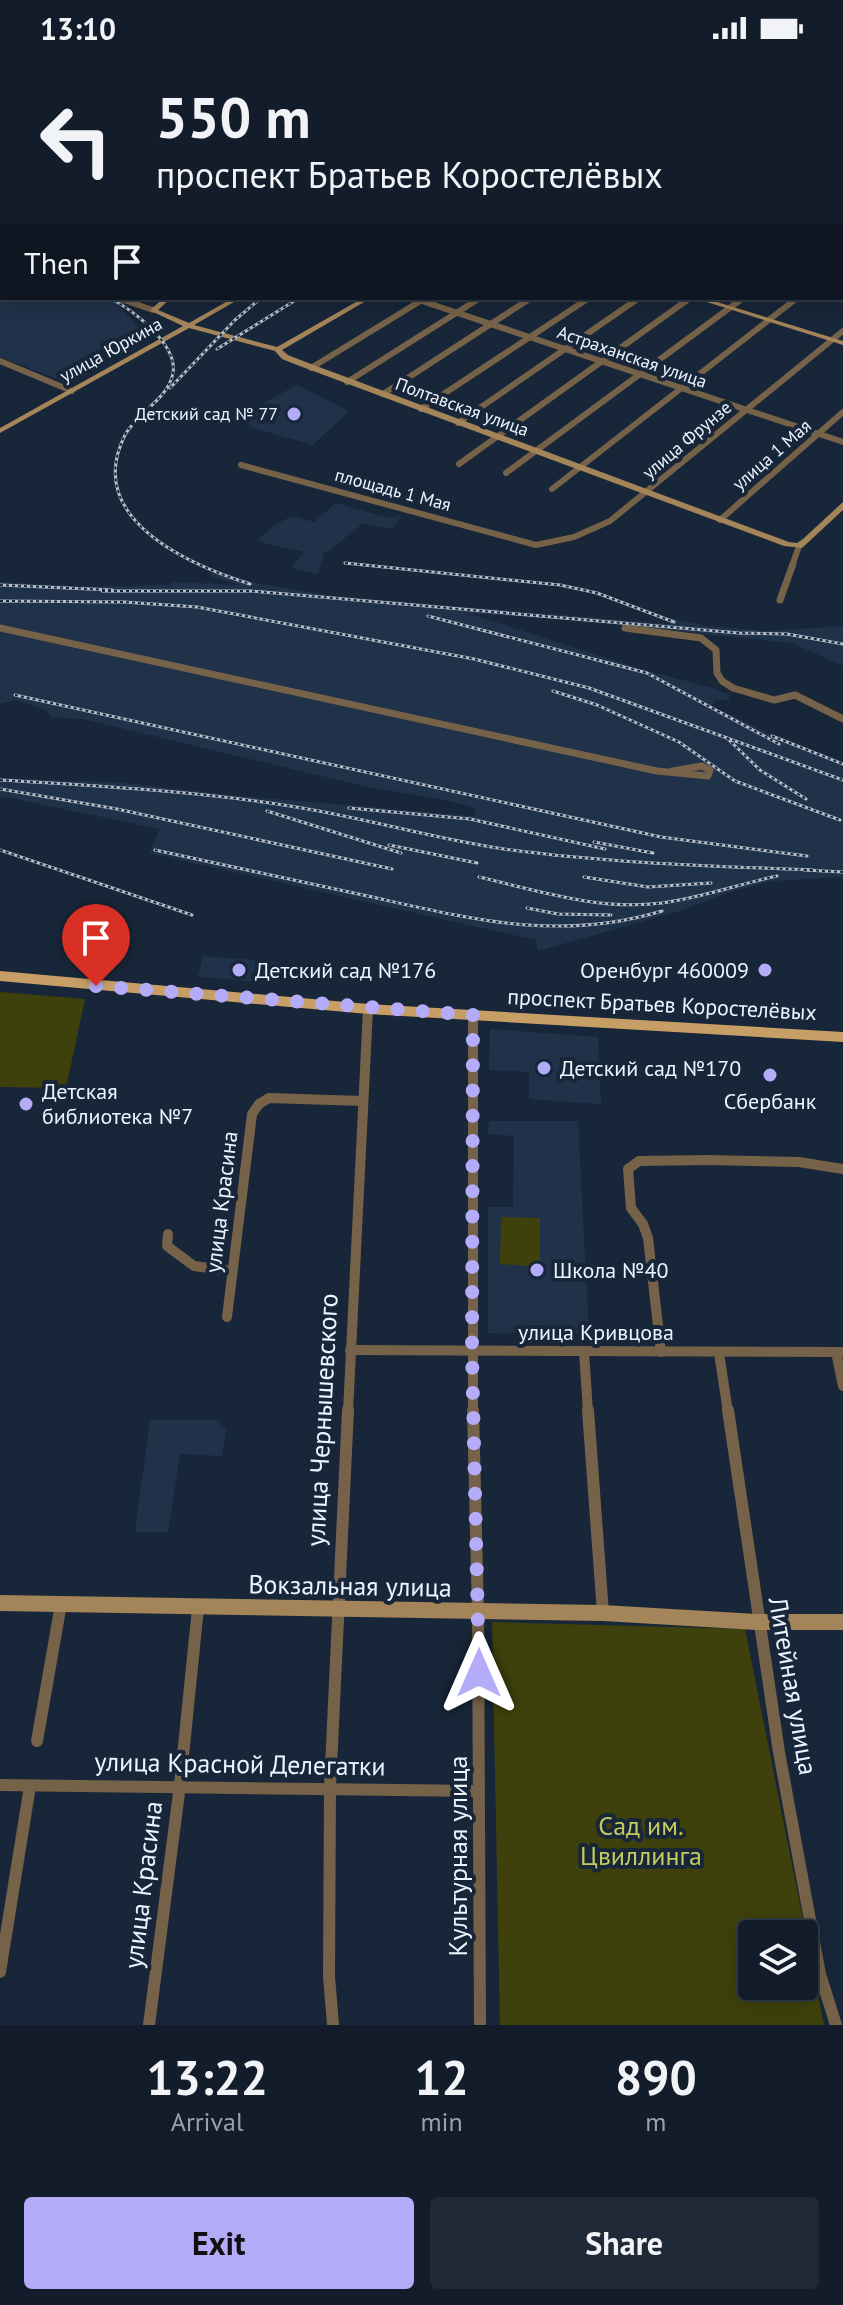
<!DOCTYPE html>
<meta charset="utf-8">
<style>
body{margin:0;font-family:"PT Sans",sans-serif;background:#1f2937;color:#f1f3f6;height:100vh;display:flex;flex-direction:column;font-size:30px;white-space:nowrap}
*{box-sizing:border-box;margin:0}
p{font-size:26px;color:#9ca1a9}
.icon{flex:none;width:44px;height:44px;fill:none;stroke:currentColor;stroke-width:2;stroke-linecap:round;stroke-linejoin:round}
.map{position:relative;height:1969px;overflow:hidden}
.side{display:flex;flex-direction:column;background:#121c2b;flex:1}
.side>*{flex:none}
.top-card{position:absolute;left:0px;top:0px;width:844px;height:244px;box-shadow:0 4px 20px #0003,0 0 0 2px #313a47;background:#121c2b;color:#f1f3f6;overflow:hidden}
.controls{position:absolute;left:738px;top:1864px;display:grid;gap:16px}
.controls a{display:grid;place-items:center;width:80px;height:80px;border-radius:8px;background:#121c2b;box-shadow:0 4px 20px #0003,0 0 0 2px #313a47;font-size:40px}
.pin{position:absolute;display:grid;place-items:center;width:68px;height:68px;color:#fff;margin:-82px -34px;border-radius:50% 50% 50% 0;rotate:-45deg;box-shadow:0 0 8px #0007}
.pin .icon{rotate:45deg}
.me{position:absolute;width:88px;margin:-44px;rotate:0deg;stroke-linejoin:round;filter:drop-shadow(0 0 6px #0008)}
.turn{display:flex;align-items:center;gap:28px;height:168px;padding:0 24px;font-size:36px}
.turn .icon{width:104px;height:104px;stroke-width:2.5}
.turn b{display:block;font-size:56px;line-height:68px}
.then{display:flex;align-items:center;height:76px;padding:0 24px;background:#0003;gap:16px;font-size:30px}
.eta{display:flex;justify-content:space-evenly;align-items:center;height:136px;text-align:center}
.eta b{font-size:48px;font-weight:600;line-height:56px}
.primary-button{display:flex;gap:16px;margin-top:auto;padding:16px 24px}
.primary-button a{flex:1;height:92px;border-radius:8px;background:#b4acf9;color:#111;font-size:32px;font-weight:600;line-height:92px;text-align:center}
.primary-button a+a{background:#1f2937;color:#f1f3f6}
.status{display:flex;justify-content:space-between;align-items:center;height:56px;padding:0 40px;background:#121c2b;direction:ltr}
.status svg{height:22px;fill:currentColor}
.map>svg:first-child{display:block}
.built{fill:#20324a}
.green{fill:#3f410c;fill-rule:evenodd}
.lines{fill:none;stroke-linecap:round;stroke-linejoin:round}
.street-far4{stroke:#766248;stroke-width:4}
.street-far3{stroke:#766248;stroke-width:6}
.street-far2{stroke:#766248;stroke-width:7}
.street-far1{stroke:#766248;stroke-width:10}
.street{stroke:#766248;stroke-width:12}
.secondary{fill:#a48459;fill-rule:evenodd}
.primary{fill:#c79e66;fill-rule:evenodd}
.rail-casing{stroke:#b6bfcc;stroke-width:3}
.rail{stroke:#182639;stroke-width:2;stroke-dasharray:3;stroke-linecap:butt}
.route{stroke:#b4acf9;stroke-width:14;stroke-dasharray:0 25.2}
.poi-dot{fill:#b4acf9;stroke:#182639;stroke-width:3}
.labels{text-anchor:middle;stroke-width:8;stroke-linejoin:round;paint-order:stroke}
.far-street-label{font-size:18px;fill:#edf4ff;stroke:#182639}
.far-poi-label{font-size:18px;fill:#edf4ff;stroke:#182639;text-anchor:end}
.poi-label{font-size:22px;fill:#edf4ff;stroke:#182639;text-anchor:start}
.street-label{font-size:22px;fill:#edf4ff;stroke:#182639}
.near-street-label{font-size:26px;fill:#edf4ff;stroke:#182639}
.near-park-label{font-size:26px;fill:#c5ca5c;stroke:#182639}
</style>
<div class="status"><b>13:10</b><svg viewBox="0 0 49 12"><path d="M0 12V9h3v3zM5 12V6h3v6zM10 12V3h3v9zM15 12V0h3v12zM26 1h20v11H26zM47 4h2v5h-2z"/></svg></div>
<div class="map">
<svg width="843" height="1969" viewBox="0 0 843 1969">
<rect width="100%" height="100%" fill="#182639"/>
<g class="built">
<polygon points="0,210 2,242 101,242 116,247 145,278 136,279 109,293 116,297 63,325 0,301"/>
<polygon points="297,329 349,355 313,389 256,373 237,361"/>
<polygon points="336,447 382,460 394,462 401,459 392,473 363,467 329,495 324,496 318,518 291,512 304,496 259,486 259,482 278,467 292,460 314,466"/>
<polygon points="212,514 256,527 333,540 670,568 671,562 707,570 768,575 843,570 843,610 792,587 569,564 467,557 644,614 713,632 729,639 729,644 715,643 712,650 770,678 843,706 843,821 774,825 736,834 682,854 538,895 536,884 149,797 160,773 0,740 0,722 125,727 228,739 474,760 476,752 441,743 363,730 83,663 51,661 46,654 16,644 0,648 0,526 78,531 169,529 171,526 240,529 210,520"/>
<polygon points="203,900 280,906 276,927 198,921"/>
<polygon points="490,973 598,981 601,1048 529,1043 529,1016 489,1014"/>
<polygon points="489,1065 578,1065 589,1278 488,1277 488,1151 513,1151 514,1080 488,1078"/>
<polygon points="150,1364 216,1364 226,1373 222,1400 180,1398 168,1476 135,1476"/>
</g>
<g class="green">
<polygon points="0,936 85,943 66,1032 0,1031"/>
<polygon points="501,1161 540,1162 540,1211 500,1208"/>
<path d="M492,1566L745,1573L824,1969H500ZM752,1878H804V1930H752Z"/>
</g>
<g class="lines">
<g class="street-far4">
<polyline points="300,0 308,2"/>
<polyline points="817,0 826,2"/>
<polyline points="338,2 343,0"/>
</g>
<g class="street-far3">
<polyline points="118,242 153,254"/>
<polyline points="413,242 843,386"/>
<polyline points="0,305 72,335"/>
<polyline points="311,312 422,244"/>
<polyline points="347,326 480,242"/>
<polyline points="383,338 531,242"/>
<polyline points="421,353 589,242"/>
<polyline points="458,367 639,242"/>
<polyline points="459,408 690,242"/>
<polyline points="241,409 536,489 574,481 610,465 843,275"/>
<polyline points="506,417 743,242"/>
<polyline points="552,433 797,242"/>
<polyline points="720,464 843,356"/>
<polyline points="792,510 799,490"/>
</g>
<g class="street-far2">
<polyline points="780,544 793,508"/>
<polyline points="0,572 657,715 708,720 710,714 702,710 672,715"/>
<polyline points="625,572 701,582 716,594 717,617 722,625 733,632 774,644 795,639 843,663"/>
</g>
<g class="street-far1">
<polyline points="473,959 473,1356"/>
<polyline points="168,1178 167,1190 194,1210 232,1215"/>
<polyline points="227,1261 252,1058 259,1048 269,1042 362,1045"/>
<polyline points="350,1294 843,1296"/>
<polyline points="584,1296 588,1356"/>
<polyline points="661,1296 648,1182 643,1168 631,1152 628,1113 639,1105 709,1104 799,1106 843,1113"/>
<polyline points="836,1296 843,1330"/>
<polyline points="719,1297 728,1356"/>
<polyline points="348,1356 368,953"/>
</g>
<g class="street">
<polyline points="473,1354 478,1557 480,1969"/>
<polyline points="588,1354 603,1557"/>
<polyline points="728,1354 779,1696 820,1918 836,1969"/>
<polyline points="37,1685 61,1548"/>
<polyline points="0,1729 479,1735"/>
<polyline points="0,1916 30,1730"/>
<polyline points="149,1969 180,1729 198,1552"/>
<polyline points="333,1969 329,1920 330,1731 348,1354"/>
</g>
<g class="secondary">
<polygon points="0,24 2,25 2,29 0,28"/>
<rect x="842" y="39" width="1" height="4"/>
<rect x="842" y="54" width="1" height="4"/>
<rect x="842" y="145" width="1" height="4"/>
<polygon points="0,153 2,154 2,158 0,157"/>
<polygon points="164,242 171,242 158,254 189,267 233,242 241,242 194,269 277,291 363,242 371,242 282,294 288,299 303,305 789,486 797,487 803,483 843,446 843,454 802,492 784,490 297,309 282,303 275,295 189,272 0,377 0,372 183,270 151,255 151,253"/>
<polygon points="694,242 704,242 843,285 843,289"/>
<polygon points="0,1539 603,1549 757,1558 843,1558 843,1574 757,1574 603,1565 0,1555"/>
</g>
<g class="primary">
<rect x="842" y="48" width="1" height="4"/>
<polygon points="0,915 368,948 843,976 843,986 368,958 0,925"/>
</g>
<defs>
<g id="rail">
<path d="M109,242C132,253 178,288 173,317C168,344 137,356 125,379C83,462 187,508 250,528"/>
<polyline points="217,293 299,242"/>
<polyline points="170,332 235,264 261,242"/>
<polyline points="345,507 560,529 597,537 674,566"/>
<polyline points="0,529 112,534"/>
<polyline points="102,535 250,535 739,577 787,578 843,588"/>
<polyline points="0,545 124,546 197,551 474,603 589,632 843,724"/>
<polyline points="428,560 647,617 779,688"/>
<polyline points="553,635 597,649 679,686 735,725 840,764"/>
<polyline points="15,639 661,781 807,800"/>
<polyline points="772,680 843,708"/>
<polyline points="727,682 760,714 806,743"/>
<path d="M0,724C99,730 198,735 296,751C366,762 434,783 504,793C606,807 710,810 813,814"/>
<polyline points="0,733 117,753 392,813"/>
<polyline points="349,752 470,763 605,793"/>
<polyline points="267,755 401,797"/>
<polyline points="594,786 653,797"/>
<polyline points="389,789 477,807"/>
<polyline points="0,794 192,859"/>
<path d="M155,794C224,809 294,824 363,839C467,862 556,887 662,855"/>
<polyline points="804,814 843,816"/>
<path d="M479,821C539,835 600,855 662,847C701,842 739,828 777,820"/>
<polyline points="584,821 648,831 711,827"/>
<polyline points="527,852 558,858 611,859"/>
</g>
</defs>
<use href="#rail" class="rail-casing"/>
<use href="#rail" class="rail"/>
</g>
<g class="lines">
<polyline class="route" points="96,930 473,959 472,1296 479,1617"/>
</g>
<g class="poi-dot">
<circle cx="294" cy="358" r="8"/>
<circle cx="239" cy="914" r="8"/>
<circle cx="765" cy="914" r="8"/>
<circle cx="544" cy="1012" r="8"/>
<circle cx="770" cy="1019" r="8"/>
<circle cx="26" cy="1048" r="8"/>
<circle cx="537" cy="1214" r="8"/>
</g>
<g class="labels">
<g class="far-street-label">
<text transform="translate(111 294) rotate(-29)" y="6">улица Юркина</text>
<text transform="translate(632 301) rotate(19)" y="6">Астраханская улица</text>
<text transform="translate(462 351) rotate(20)" y="6">Полтавская улица</text>
<text transform="translate(687 384) rotate(-40)" y="6">улица Фрунзе</text>
<text transform="translate(772 399) rotate(-41)" y="6">улица 1 Мая</text>
<text transform="translate(393 434) rotate(15)" y="6">площадь 1 Мая</text>
</g>
<g class="far-poi-label">
<text x="278" y="364">Детский сад № 77</text>
</g>
<g class="poi-label">
<text x="255" y="922">Детский сад №176</text>
<text x="749" y="922" text-anchor="end">Оренбург 460009</text>
<text x="560" y="1020">Детский сад №170</text>
<text x="42" y="1043">Детская<tspan x="42" dy="25">библиотека №7</tspan></text>
<text x="770" y="1053" text-anchor="middle">Сбербанк</text>
<text x="553" y="1222">Школа №40</text>
</g>
<g class="street-label">
<text transform="translate(662 948) rotate(3)" y="8">проспект Братьев Коростелёвых</text>
<text transform="translate(221 1146) rotate(-83)" y="8">улица Красина</text>
<text x="596" y="1284">улица Кривцова</text>
</g>
<g class="near-street-label">
<text transform="translate(322 1364) rotate(-87)" y="9">улица Чернышевского</text>
<text transform="translate(350 1530) rotate(1)" y="9">Вокзальная улица</text>
<text transform="translate(793 1630) rotate(80)" y="9">Литейная улица</text>
<text transform="translate(240 1708) rotate(1)" y="9">улица Красной Делегатки</text>
<text transform="translate(458 1800) rotate(-90)" y="9">Культурная улица</text>
<text transform="translate(143 1829) rotate(-83)" y="9">улица Красина</text>
</g>
<g class="near-park-label">
<text x="641" y="1779">Сад им.<tspan x="641" dy="30">Цвиллинга</tspan></text>
</g>
</g>
</svg>
<div class="controls">
<a><svg class="icon" aria-label="layers" viewBox="0 0 24 24"><path d="M12 4l9 5-9 5-9-5zM3 14l9 5 9-5"/></svg></a>
</div>
<div class="pin" style="left:96px;top:930px;background:#d93025"><svg class="icon" aria-label="arrive" viewBox="0 0 24 24"><path d="M6 21V4h12l-3 4 3 4H6"/></svg></div>
<svg class="me" style="left:479px;top:1617px" viewBox="-20 -20 40 40"><path d="M0-17L14 15 0 8-14 15z" fill="#b4acf9" stroke="#fff" stroke-width="4"/></svg>
<div class="top-card">
<div class="turn"><svg class="icon" aria-label="left" viewBox="0 0 24 24"><path d="M17 20v-9H6M10 6l-5 5 5 5"/></svg><div><b>550 m</b>проспект Братьев Коростелёвых</div></div>
<div class="then">Then<svg class="icon" aria-label="arrive" viewBox="0 0 24 24"><path d="M6 21V4h12l-3 4 3 4H6"/></svg></div>
</div>
</div>
<section class="side">
<div class="eta">
<div><b>13:22</b><p>Arrival</p></div>
<div><b>12</b><p>min</p></div>
<div><b>890</b><p>m</p></div>
</div>
<div class="primary-button"><a>Exit</a><a>Share</a></div>
</section>
